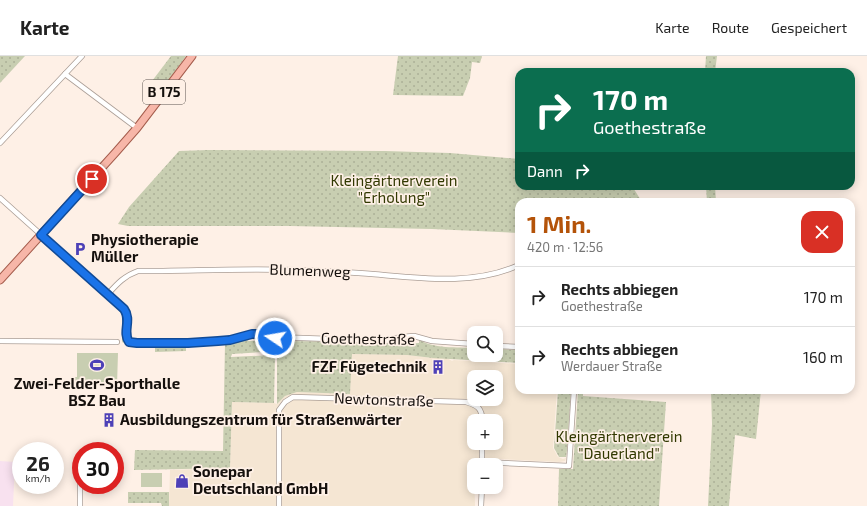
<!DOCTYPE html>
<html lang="de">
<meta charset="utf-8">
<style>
body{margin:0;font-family:"Exo 2",sans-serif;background:#f6f6f6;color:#222;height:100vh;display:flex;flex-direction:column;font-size:15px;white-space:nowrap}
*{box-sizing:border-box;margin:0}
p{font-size:13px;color:#767676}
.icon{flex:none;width:22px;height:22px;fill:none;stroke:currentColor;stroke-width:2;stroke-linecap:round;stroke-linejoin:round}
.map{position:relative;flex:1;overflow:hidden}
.details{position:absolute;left:515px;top:142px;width:340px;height:196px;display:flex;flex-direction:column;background:#fff;border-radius:12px;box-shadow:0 2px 10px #0003}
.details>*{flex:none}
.banner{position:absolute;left:515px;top:12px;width:340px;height:122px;border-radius:12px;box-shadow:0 2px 10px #0003;background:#0b6e4f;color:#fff;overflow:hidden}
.tools{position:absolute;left:467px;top:270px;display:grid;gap:8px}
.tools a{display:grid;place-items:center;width:36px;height:36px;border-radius:8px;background:#fff;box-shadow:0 2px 10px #0003;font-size:20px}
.speed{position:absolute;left:12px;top:386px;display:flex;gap:8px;font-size:20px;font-weight:700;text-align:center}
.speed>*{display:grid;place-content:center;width:52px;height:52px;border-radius:50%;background:#fff;box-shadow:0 2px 10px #0003;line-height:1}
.speed small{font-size:10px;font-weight:400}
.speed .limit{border:6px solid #d22;background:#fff;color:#111}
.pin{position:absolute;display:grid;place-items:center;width:34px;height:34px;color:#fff;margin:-17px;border:2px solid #fff;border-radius:50%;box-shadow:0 1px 4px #0007}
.me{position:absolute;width:44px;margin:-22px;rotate:282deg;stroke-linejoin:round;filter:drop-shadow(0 0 3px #0008)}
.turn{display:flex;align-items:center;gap:14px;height:84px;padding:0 12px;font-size:18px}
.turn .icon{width:52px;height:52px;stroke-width:2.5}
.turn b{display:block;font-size:28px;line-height:34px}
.then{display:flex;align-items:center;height:38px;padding:0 12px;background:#0003;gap:8px;font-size:15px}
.round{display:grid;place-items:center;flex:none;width:42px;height:42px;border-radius:12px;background:#f6f6f6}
.headline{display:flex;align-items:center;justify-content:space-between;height:68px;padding:0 12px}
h1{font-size:24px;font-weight:700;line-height:30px;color:#b45309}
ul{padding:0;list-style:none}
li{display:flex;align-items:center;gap:12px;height:60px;padding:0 12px;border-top:1px solid #e0e0e0}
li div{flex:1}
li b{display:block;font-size:15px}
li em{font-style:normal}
header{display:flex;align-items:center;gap:24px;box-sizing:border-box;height:56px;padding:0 20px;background:#fff;border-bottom:1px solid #e0e0e0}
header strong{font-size:19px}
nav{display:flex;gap:22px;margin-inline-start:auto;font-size:14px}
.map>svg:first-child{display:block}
.commercial{fill:#f5e6d3;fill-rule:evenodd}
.medical{fill:#f8e1ef}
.grass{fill:url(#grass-dots)}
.pitch{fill:#c8ceb1}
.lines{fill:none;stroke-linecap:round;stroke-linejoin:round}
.minor-casing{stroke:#ab9e96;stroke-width:6}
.primary-casing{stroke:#a45c4c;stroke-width:9}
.minor{stroke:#fff;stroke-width:4.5}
.primary{stroke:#f7b6a8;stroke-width:7}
.route-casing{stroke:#114b97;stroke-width:10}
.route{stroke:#1a73e8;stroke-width:7}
.labels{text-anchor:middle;stroke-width:3.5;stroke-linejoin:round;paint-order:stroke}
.shield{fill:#fef0e6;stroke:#5b534e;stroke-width:1}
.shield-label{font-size:14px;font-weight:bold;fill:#15100d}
.park-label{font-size:15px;fill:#313800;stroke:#fef0e6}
.poi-label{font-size:15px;font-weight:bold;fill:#15100d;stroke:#fef0e6;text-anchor:start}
.street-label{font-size:15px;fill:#15100d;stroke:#fef0e6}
</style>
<header>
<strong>Karte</strong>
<nav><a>Karte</a><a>Route</a><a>Gespeichert</a></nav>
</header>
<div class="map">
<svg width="867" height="450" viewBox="0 0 867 450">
<defs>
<pattern id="grass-dots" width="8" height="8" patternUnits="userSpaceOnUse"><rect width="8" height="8" fill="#c8ceb1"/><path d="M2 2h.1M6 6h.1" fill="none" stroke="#abb097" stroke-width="1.8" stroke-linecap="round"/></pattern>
</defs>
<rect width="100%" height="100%" fill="#fef0e6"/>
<path class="commercial" d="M351,298L407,299L433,302H447L452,305L454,304L519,308V334H557L553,392L558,401L563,403L566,402L565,405L560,406L476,402V409H474L475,450H169L170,414L230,412L232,346L274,347L277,348L285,340L297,336L350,338ZM474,321H496V343H474ZM474,365H496V387H474Z"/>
<polygon class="medical" points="0,405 15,406 13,450 0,450"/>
<g class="grass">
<polygon points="0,0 25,0 0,27"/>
<polygon points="171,0 186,0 158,39 149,29"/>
<polygon points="398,0 482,0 480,7 472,6 470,22 463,40 393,39"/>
<polygon points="706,0 717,0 715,16 705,16"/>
<polygon points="208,94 385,95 450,97 519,103 519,130 632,130 642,146 519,146 519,177 432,173 290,170 128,170 118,168 129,151 179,95"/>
<polygon points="706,130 715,130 716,146 707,146"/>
<polygon points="120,252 125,259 126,288 122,286 122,259 119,255"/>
<path d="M261,280L282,285L392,286L402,284L403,288L419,287V283C431,293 459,291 474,292V299H496V293L519,294V307L433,302L407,299L352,298L350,338L297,336L285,340L277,348V297L263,296L232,298L231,301L275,299L274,347L232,346L230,412L134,414L135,394L223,395L225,287L243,282L249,285H260Z"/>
<polygon points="186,289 186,295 155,296 155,290"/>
<polygon points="558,334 571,334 567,394 566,401 559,401 554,392"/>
<polygon points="578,334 583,334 583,340 666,346 659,450 558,450 559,413 573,413"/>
<polygon points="711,334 761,334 756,383 735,379 729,450 708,450 712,368"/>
<polygon points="128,436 169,436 169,450 162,450 161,447 128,447"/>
</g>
<g class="pitch">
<polygon points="77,297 118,297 117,329 72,328 72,321 77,321"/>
<rect x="141" y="417" width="21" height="14"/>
</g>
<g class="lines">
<defs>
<g id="minor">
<polyline points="65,18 137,72"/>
<polyline points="0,87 82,0"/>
<path d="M0,142L124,253C131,263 125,273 127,283L133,287H188L218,285L230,284L252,278L259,277L275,281L385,285L401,281L414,280L432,285L474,288"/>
<path d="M108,238C117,228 124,220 138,215C191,215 244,212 296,214C321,215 347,216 372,218C420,222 474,230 519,209"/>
<polyline points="0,285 117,286"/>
<polyline points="496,290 519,291"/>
<polyline points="482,406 569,410 574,334"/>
<polyline points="482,409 482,387"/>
<polyline points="80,450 80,405"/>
<path d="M279,450V354L285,346L293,341L466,346C479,350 481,352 483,365"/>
<polyline points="481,450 482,431"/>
</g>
<polyline id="primary" points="0,224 116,96 137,72 192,0"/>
</defs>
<use href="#minor" class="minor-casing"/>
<use href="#primary" class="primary-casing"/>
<use href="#minor" class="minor"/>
<use href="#primary" class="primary"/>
</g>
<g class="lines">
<defs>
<path id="route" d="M92,123L41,179L124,253C132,264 122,276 129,286L137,287H188L218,285L230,284L252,278H259L275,282"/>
</defs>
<use href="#route" class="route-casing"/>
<use href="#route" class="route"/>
</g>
<defs>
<symbol id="parking-bare" viewBox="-9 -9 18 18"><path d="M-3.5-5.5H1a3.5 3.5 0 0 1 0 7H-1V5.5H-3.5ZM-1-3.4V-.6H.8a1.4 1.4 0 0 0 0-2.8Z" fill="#4d40b7" stroke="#fef0e6" stroke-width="2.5" paint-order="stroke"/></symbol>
<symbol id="stadium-bare" viewBox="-9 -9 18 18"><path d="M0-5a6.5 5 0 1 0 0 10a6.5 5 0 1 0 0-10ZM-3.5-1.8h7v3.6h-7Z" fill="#4d40b7" stroke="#fef0e6" stroke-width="2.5" paint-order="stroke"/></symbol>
<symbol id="building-bare" viewBox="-9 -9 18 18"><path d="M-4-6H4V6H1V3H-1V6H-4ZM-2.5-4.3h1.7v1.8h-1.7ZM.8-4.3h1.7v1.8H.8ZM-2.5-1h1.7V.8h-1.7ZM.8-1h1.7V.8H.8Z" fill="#4d40b7" stroke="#fef0e6" stroke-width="2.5" paint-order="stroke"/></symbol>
<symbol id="shop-bare" viewBox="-9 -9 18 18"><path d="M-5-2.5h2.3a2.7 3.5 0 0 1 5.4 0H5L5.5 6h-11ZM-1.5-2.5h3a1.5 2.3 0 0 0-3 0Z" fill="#4d40b7" stroke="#fef0e6" stroke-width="2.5" paint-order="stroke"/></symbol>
</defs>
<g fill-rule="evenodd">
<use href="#parking-bare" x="70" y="183" width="20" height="20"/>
<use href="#stadium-bare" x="87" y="299" width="20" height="20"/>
<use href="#building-bare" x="428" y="301" width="20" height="20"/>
<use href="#building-bare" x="99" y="354" width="20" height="20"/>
<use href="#shop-bare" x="172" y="415" width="20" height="20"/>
</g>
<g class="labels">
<rect class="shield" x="143" y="24" width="42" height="24" rx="3"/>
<g class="shield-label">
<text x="164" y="41">B 175</text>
</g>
<g class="park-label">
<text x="394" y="130">Kleingärtnerverein<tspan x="394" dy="17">"Erholung"</tspan></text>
<text x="619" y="386">Kleingärtnerverein<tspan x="619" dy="17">"Dauerland"</tspan></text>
</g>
<g class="poi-label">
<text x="91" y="189">Physiotherapie<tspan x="91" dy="17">Müller</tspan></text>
<text x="427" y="316" text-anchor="end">FZF Fügetechnik</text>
<text x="97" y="333" text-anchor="middle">Zwei-Felder-Sporthalle<tspan x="97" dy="17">BSZ Bau</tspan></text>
<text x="120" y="369">Ausbildungszentrum für Straßenwärter</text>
<text x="193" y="421">Sonepar<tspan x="193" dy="17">Deutschland GmbH</tspan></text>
</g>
<g class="street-label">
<text transform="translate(310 215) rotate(2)" y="5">Blumenweg</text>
<text transform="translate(368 283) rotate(1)" y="5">Goethestraße</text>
<text transform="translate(384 344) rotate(2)" y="5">Newtonstraße</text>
</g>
</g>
</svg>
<div class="tools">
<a><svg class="icon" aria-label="search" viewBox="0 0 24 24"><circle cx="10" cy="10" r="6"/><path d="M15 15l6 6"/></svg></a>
<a><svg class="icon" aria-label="layers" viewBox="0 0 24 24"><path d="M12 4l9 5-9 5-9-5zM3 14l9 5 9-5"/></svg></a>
<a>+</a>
<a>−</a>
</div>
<div class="speed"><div>26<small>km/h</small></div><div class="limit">30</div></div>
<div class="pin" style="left:92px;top:123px;background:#d93025"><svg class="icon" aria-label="arrive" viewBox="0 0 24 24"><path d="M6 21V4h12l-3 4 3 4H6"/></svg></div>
<svg class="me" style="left:275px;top:282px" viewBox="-20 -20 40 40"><circle r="17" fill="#1a73e8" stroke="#fff" stroke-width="3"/><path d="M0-11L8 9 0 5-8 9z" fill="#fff"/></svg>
<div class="banner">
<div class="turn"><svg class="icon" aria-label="right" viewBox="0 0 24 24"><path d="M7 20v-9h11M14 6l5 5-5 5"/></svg><div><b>170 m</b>Goethestraße</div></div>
<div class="then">Dann<svg class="icon" aria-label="right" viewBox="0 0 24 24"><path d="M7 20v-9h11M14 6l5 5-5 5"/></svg></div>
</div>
<section class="details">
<div class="headline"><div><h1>1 Min.</h1><p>420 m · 12:56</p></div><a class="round" style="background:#d93025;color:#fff"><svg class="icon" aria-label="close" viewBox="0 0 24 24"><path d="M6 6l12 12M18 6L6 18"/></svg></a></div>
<ul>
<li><svg class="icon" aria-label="right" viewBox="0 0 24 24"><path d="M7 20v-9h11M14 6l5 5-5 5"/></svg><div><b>Rechts abbiegen</b><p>Goethestraße</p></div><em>170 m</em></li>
<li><svg class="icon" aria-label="right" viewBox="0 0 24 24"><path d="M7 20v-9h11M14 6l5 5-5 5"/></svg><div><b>Rechts abbiegen</b><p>Werdauer Straße</p></div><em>160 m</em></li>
</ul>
</section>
</div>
